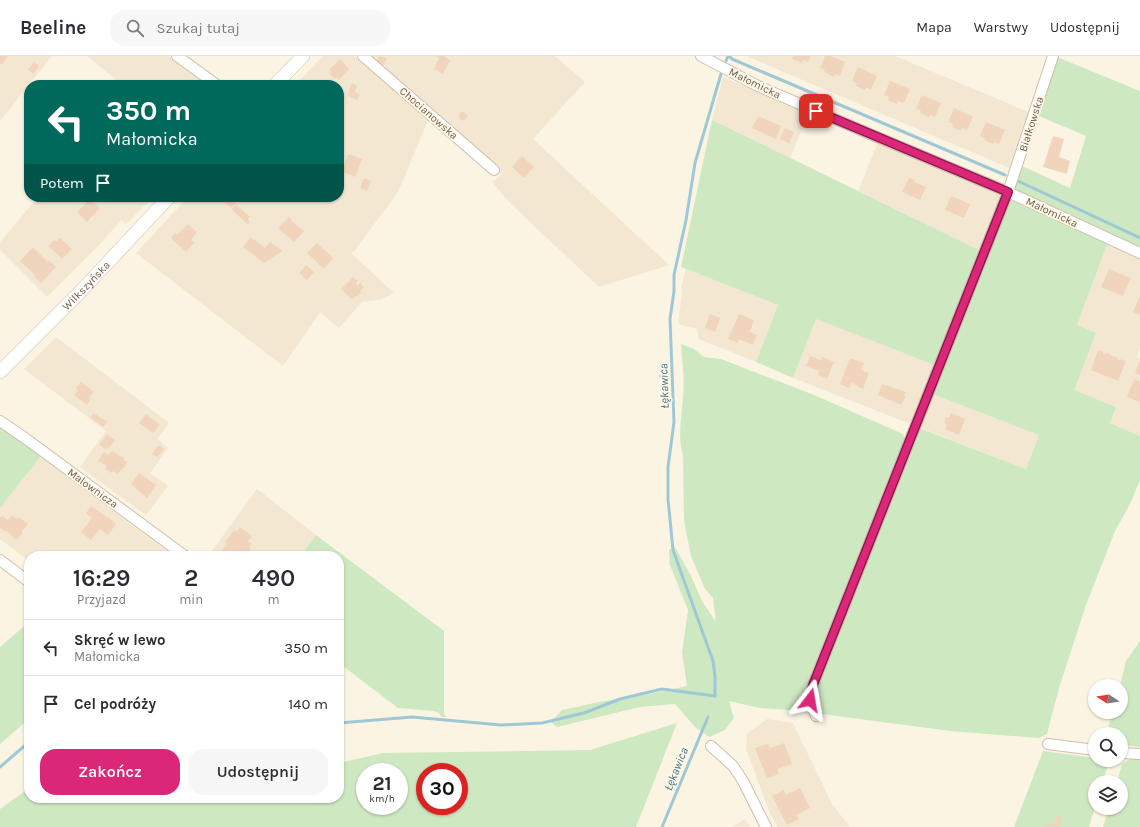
<!DOCTYPE html>
<html lang="pl">
<meta charset="utf-8">
<style>
body{margin:0;font-family:Karla,sans-serif;background:#f7f7f7;color:#2b2b33;height:100vh;display:flex;flex-direction:column;font-size:15px;white-space:nowrap}
*{box-sizing:border-box;margin:0}
p{font-size:13px;color:#7c7c81}
.icon{flex:none;width:22px;height:22px;fill:none;stroke:currentColor;stroke-width:2;stroke-linecap:round;stroke-linejoin:round}
.map{position:relative;flex:1;overflow:hidden}
.sheet{position:absolute;left:24px;top:495px;width:320px;height:252px;display:flex;flex-direction:column;background:#fff;border-radius:16px;box-shadow:0 1px 3px #0004}
.sheet>*{flex:none}
.banner{position:absolute;left:24px;top:24px;width:320px;height:122px;border-radius:16px;box-shadow:0 1px 3px #0004;background:#00695c;color:#fff;overflow:hidden}
.needle{width:26px;rotate:282deg}
.buttons{position:absolute;left:1088px;top:623px;display:grid;gap:8px}
.buttons a{display:grid;place-items:center;width:40px;height:40px;border-radius:50%;background:#fff;box-shadow:0 1px 3px #0004;font-size:20px}
.speed{position:absolute;left:356px;top:707px;display:flex;gap:8px;font-size:20px;font-weight:700;text-align:center}
.speed>*{display:grid;place-content:center;width:52px;height:52px;border-radius:50%;background:#fff;box-shadow:0 1px 3px #0004;line-height:1}
.speed small{font-size:10px;font-weight:400}
.speed .limit{border:6px solid #d22;background:#fff;color:#111}
.pin{position:absolute;display:grid;place-items:center;width:34px;height:34px;color:#fff;margin:-17px;border-radius:8px;box-shadow:0 2px 6px #0006}
.me{position:absolute;width:44px;margin:-22px;rotate:14deg;stroke-linejoin:round;filter:drop-shadow(0 0 3px #0008)}
.turn{display:flex;align-items:center;gap:14px;height:84px;padding:0 16px;font-size:18px}
.turn .icon{width:52px;height:52px;stroke-width:2.5}
.turn b{display:block;font-size:28px;line-height:34px}
.then{display:flex;align-items:center;height:38px;padding:0 16px;background:#0003;gap:8px;font-size:15px}
.eta{display:flex;justify-content:space-evenly;align-items:center;height:68px;text-align:center}
.eta b{font-size:24px;font-weight:600;line-height:28px}
.cta{display:flex;gap:8px;margin-top:auto;padding:8px 16px}
.cta a{flex:1;height:46px;border-radius:16px;background:#db2777;color:#fff;font-size:16px;font-weight:600;line-height:46px;text-align:center}
.cta a+a{background:#f7f7f7;color:#2b2b33}
ul{padding:0;list-style:none}
li{display:flex;align-items:center;gap:12px;height:56px;padding:0 16px;border-top:1px solid #e1e1e2}
li div{flex:1}
li b{display:block;font-size:15px}
li em{font-style:normal}
header{display:flex;align-items:center;gap:24px;box-sizing:border-box;height:56px;padding:0 20px;background:#fff;border-bottom:1px solid #e1e1e2}
header strong{font-size:19px}
nav{display:flex;gap:22px;margin-inline-start:auto;font-size:14px}
.search{width:280px;height:36px;background:#f7f7f7;display:flex;align-items:center;gap:10px;box-sizing:border-box;padding:0 14px;border-radius:16px;color:#7c7c81;font-size:15px}
.map>svg:first-child{display:block}
.residential{fill:#f3e7d2}
.green{fill:#cee8c2;fill-rule:evenodd}
.lines{fill:none;stroke-linecap:round;stroke-linejoin:round}
.stream{stroke:#9fc8d6;stroke-width:3}
.building{fill:#f0d5bc}
.minor-casing{stroke:#cfbfad;stroke-width:12}
.tertiary-casing{stroke:#cfbfad;stroke-width:14}
.minor{stroke:#fff;stroke-width:10}
.tertiary{stroke:#fff;stroke-width:13}
.route-casing{stroke:#8e194d;stroke-width:10}
.route{stroke:#db2777;stroke-width:7}
.labels{text-anchor:middle;stroke-width:3.5;stroke-linejoin:round;paint-order:stroke}
.street-label{font-size:11px;fill:#735c4a;stroke:#fef8e9}
.water-label{font-size:12px;font-style:italic;fill:#457485;stroke:#fef8e9}
</style>
<header>
<strong>Beeline</strong>
<div class="search"><svg class="icon" aria-label="search" viewBox="0 0 24 24"><circle cx="10" cy="10" r="6"/><path d="M15 15l6 6"/></svg>Szukaj tutaj</div>
<nav><a>Mapa</a><a>Warstwy</a><a>Udostępnij</a></nav>
</header>
<div class="map">
<svg width="1140" height="771" viewBox="0 0 1140 771">
<rect width="100%" height="100%" fill="#fbf4e3"/>
<g class="residential">
<polygon points="0,0 52,0 0,65"/>
<polygon points="87,0 169,0 210,29 123,29"/>
<polygon points="323,0 355,0 429,62 398,136 352,198 394,237 380,244 362,246 339,272 320,256 283,310 136,197 188,141 339,141 339,29 295,29"/>
<polygon points="367,0 555,0 585,26 533,83 669,209 599,231 511,148 492,126 502,119"/>
<polygon points="746,0 895,0 1031,57 1014,114"/>
<polygon points="723,21 809,57 790,102 712,64"/>
<polygon points="878,86 999,138 1001,144 981,195 858,135"/>
<polygon points="38,141 153,141 126,168 121,164 101,187 47,241 0,194 0,186"/>
<polygon points="1108,186 1140,201 1140,294 1139,294 1137,301 1140,302 1140,380 1110,367 1116,351 1073,334 1096,277 1077,269"/>
<polygon points="686,213 778,249 756,306 699,283 697,273 678,268 682,237 681,231"/>
<polygon points="816,263 937,310 916,364 908,367 793,322"/>
<polygon points="56,281 169,367 157,383 168,392 150,417 168,430 146,459 80,411 106,375 24,313"/>
<polygon points="934,339 1039,379 1026,413 921,372"/>
<polygon points="41,400 90,438 173,500 29,500 29,505 0,483 0,452"/>
<polygon points="257,433 316,479 300,500 208,500"/>
<polygon points="767,663 793,667 832,748 850,771 777,771 769,755 746,693 747,678"/>
<polygon points="745,763 750,771 732,771"/>
</g>
<g class="green">
<polygon points="1057,1 1140,35 1140,192 1012,133 1018,117 1022,110 1070,132 1086,80 1039,60"/>
<polygon points="712,64 981,195 937,310 816,263 793,322 756,306 778,249 681,211"/>
<polygon points="1013,143 1108,186 1077,269 1096,277 1074,334 1116,351 1110,367 1140,380 1140,424 1130,448 1115,475 1086,549 1059,632 1047,678 1039,682 1013,680 950,675 822,658 818,656 812,641 919,372 1026,413 1039,379 932,338 1008,147"/>
<path d="M681,288L694,293L704,301L721,303L814,339L903,378L905,384L810,628L805,641L807,655L760,652L729,645L734,662L725,674L709,681L695,671L675,648L640,651L557,671L551,666L562,654L599,646L649,638L687,630L682,597L688,554L670,509L669,494L675,491L691,520L702,545L716,566L713,542L705,533L691,500L684,465L683,399C677,380 682,360 683,341C685,324 682,305 681,288Z"/>
<polygon points="0,370 41,400 0,452"/>
<polygon points="316,479 444,575 444,658 446,661 442,661 439,657 434,655 398,652 339,607 339,500 300,500"/>
<polygon points="29,566 29,663 0,688 0,591"/>
<polygon points="1140,585 1140,691 1121,689 1121,678 1111,678 1108,672 1113,656 1121,656 1120,630 1126,605"/>
<path d="M677,667L636,771H0V753L29,732V742H339V707L383,697L590,694ZM365,716H399V750H365ZM425,716H459V750H425Z"/>
<polygon points="1043,695 1095,702 1095,704 1109,704 1103,726 1095,726 1095,751 1089,771 1014,771"/>
<polygon points="1133,702 1140,703 1140,771 1103,771 1109,752 1121,752 1121,726 1117,726 1122,708"/>
</g>
<g class="lines">
<g class="stream">
<polyline points="729,0 732,3 1005,119"/>
<polyline points="726,5 728,0"/>
<polyline points="1018,125 1140,182"/>
<polyline points="339,667 412,661 501,669 542,667 584,657 620,643 662,633 715,640 715,621 713,605 673,494 668,443 668,411 674,366 670,263 674,235 674,219 686,164 695,107 721,18"/>
<polyline points="0,711 29,686"/>
<polyline points="662,771 708,661"/>
</g>
</g>
<g class="building">
<polygon points="0,0 8,0 1,9 0,8"/>
<polygon points="379,0 387,2 383,10 376,7"/>
<polygon points="436,0 444,0 450,4 443,18 434,13 439,2"/>
<polygon points="793,0 811,0 808,6 803,4 802,7 792,3"/>
<polygon points="825,0 831,0 845,6 840,20 835,18 834,21 824,16 825,14 820,12"/>
<polygon points="340,3 349,13 339,24 336,21 335,23 329,18 331,16 329,14"/>
<polygon points="34,6 39,10 34,18 28,14"/>
<polygon points="858,11 877,20 871,34 866,31 865,34 856,30 857,27 852,25"/>
<polygon points="890,25 910,33 904,47 898,45 897,48 888,44 889,41 884,39"/>
<polygon points="352,27 357,30 355,36 360,39 357,44 347,39"/>
<polygon points="922,39 941,47 935,61 930,59 929,61 920,57 921,55 916,52"/>
<polygon points="954,52 973,61 967,74 962,72 961,75 952,71 953,68 948,66"/>
<polygon points="462,55 468,60 463,65 458,61"/>
<polygon points="758,60 781,70 776,83 752,72"/>
<polygon points="986,66 1005,74 999,88 994,86 993,88 984,84 985,82 980,80"/>
<polygon points="785,72 794,76 789,87 780,83"/>
<polygon points="1053,80 1064,83 1059,101 1070,105 1067,118 1043,111"/>
<polygon points="348,98 362,103 355,121 342,116"/>
<polygon points="522,100 534,111 524,122 512,111"/>
<polygon points="364,122 371,125 367,135 360,132"/>
<polygon points="909,122 915,124 914,126 926,131 920,144 902,136"/>
<polygon points="951,140 970,148 964,162 945,154"/>
<polygon points="116,141 125,141 121,146"/>
<polygon points="218,141 230,141 236,147 231,152"/>
<polygon points="90,143 100,152 87,166 77,156"/>
<polygon points="236,148 250,161 248,163 250,166 248,169 231,153"/>
<polygon points="289,161 292,164 291,165 304,175 294,186 278,172"/>
<polygon points="188,168 197,176 191,184 194,187 186,196 171,182 175,177 177,179"/>
<polygon points="251,181 265,192 270,186 283,195 264,207 243,191"/>
<polygon points="60,182 72,193 62,203 48,190 54,184 56,186"/>
<polygon points="317,187 333,202 324,213 307,197"/>
<polygon points="33,191 48,206 49,204 56,211 41,227 34,220 35,219 20,205"/>
<polygon points="306,209 314,216 307,224 299,217"/>
<polygon points="1109,213 1131,222 1123,240 1101,231"/>
<polygon points="353,221 358,225 356,227 358,229 360,227 364,231 360,235 362,236 357,241 356,240 352,243 341,233"/>
<polygon points="1140,240 1140,259 1133,256"/>
<polygon points="710,258 720,262 715,276 705,272"/>
<polygon points="739,258 754,264 750,276 757,279 753,289 739,283 738,287 728,283"/>
<polygon points="1098,294 1104,296 1103,298 1105,299 1106,297 1118,302 1117,304 1119,304 1120,303 1126,305 1118,325 1091,314"/>
<polygon points="810,300 821,304 822,301 834,306 827,323 818,319 819,315 806,310"/>
<polygon points="850,302 864,307 861,314 869,317 863,333 855,329 855,328 852,326 849,332 840,328"/>
<polygon points="1140,305 1140,319 1135,317"/>
<polygon points="1134,323 1140,325 1140,346 1127,341"/>
<polygon points="81,326 94,336 89,341 91,342 87,349 74,339 78,334 76,332"/>
<polygon points="882,328 906,336 904,339 906,340 901,349 878,339"/>
<polygon points="94,357 107,366 103,371 90,361"/>
<polygon points="951,357 965,363 959,379 945,373 947,368 944,367 946,361 949,362"/>
<polygon points="146,358 160,369 153,377 139,367"/>
<polygon points="107,378 115,384 108,393 106,391 105,393 99,389"/>
<polygon points="159,389 164,393 157,401 152,398"/>
<polygon points="112,395 124,402 123,403 127,406 124,412 122,413 118,418 113,415 111,417 105,413 107,410 98,405 104,396 108,399"/>
<polygon points="139,417 156,429 147,442 131,428"/>
<polygon points="91,450 108,462 109,461 116,468 108,479 100,473 91,484 81,476 92,462 86,457"/>
<polygon points="12,459 17,463 19,461 28,468 22,475 22,478 16,484 7,475 6,476 0,472 0,462 2,460 8,464"/>
<polygon points="240,471 252,480 248,485 252,488 249,491 251,493 248,497 246,496 243,500 237,495 234,496 231,500 225,500 220,497 227,488 225,486 234,474 236,476"/>
<polygon points="25,657 28,660 25,663 22,659"/>
<polygon points="784,687 792,708 777,713 779,718 767,722 755,692 768,688 770,692"/>
<polygon points="800,732 810,752 796,759 799,763 787,769 772,740 784,734 786,739"/>
<polygon points="1057,760 1063,762 1059,771 1043,771 1053,768"/>
</g>
<g class="lines">
<defs>
<g id="minor">
<polyline points="177,0 217,29"/>
<polyline points="363,0 494,114"/>
<polyline points="701,0 758,30 877,81 1008,136 1140,197"/>
<polyline points="0,365 25,382 185,500"/>
<polyline points="0,504 29,526"/>
<polyline points="816,660 810,644 813,629 1008,136 1053,0"/>
<polyline points="1048,688 1095,694"/>
<polyline points="711,690 733,710 743,725 766,771"/>
<polyline points="1121,697 1140,698"/>
</g>
<g id="tertiary">
<polyline points="275,29 303,0"/>
<path id="s1" d="M0,316L83,233L169,141"/>
</g>
</defs>
<use href="#minor" class="minor-casing"/>
<use href="#tertiary" class="tertiary-casing"/>
<use href="#minor" class="minor"/>
<use href="#tertiary" class="tertiary"/>
</g>
<g class="lines">
<defs>
<polyline id="route" points="810,644 813,629 1008,136 816,55"/>
</defs>
<use href="#route" class="route-casing"/>
<use href="#route" class="route"/>
</g>
<g class="labels">
<g class="street-label">
<text transform="translate(755 27) rotate(26)" y="4">Małomicka</text>
<text transform="translate(429 57) rotate(41)" y="4">Chocianowska</text>
<text transform="translate(1031 68) rotate(-72)" y="4">Białkowska</text>
<text transform="translate(1052 156) rotate(25)" y="4">Małomicka</text>
<text dy="4" stroke="none"><textPath href="#s1" startOffset="122">Wilkszyńska</textPath></text>
<text transform="translate(93 432) rotate(36)" y="4">Malownicza</text>
</g>
<g class="water-label">
<text transform="translate(664 330) rotate(-92)" y="4">Łękawica</text>
<text transform="translate(676 713) rotate(-68)" y="4">Łękawica</text>
</g>
</g>
</svg>
<div class="buttons">
<a><svg class="needle" viewBox="-14 -14 28 28"><path d="M0-13l5 13h-10z" fill="#e53935"/><path d="M0 13l5-13h-10z" fill="#7c7c81"/></svg></a>
<a><svg class="icon" aria-label="search" viewBox="0 0 24 24"><circle cx="10" cy="10" r="6"/><path d="M15 15l6 6"/></svg></a>
<a><svg class="icon" aria-label="layers" viewBox="0 0 24 24"><path d="M12 4l9 5-9 5-9-5zM3 14l9 5 9-5"/></svg></a>
</div>
<div class="speed"><div>21<small>km/h</small></div><div class="limit">30</div></div>
<div class="pin" style="left:816px;top:55px;background:#d93025"><svg class="icon" aria-label="arrive" viewBox="0 0 24 24"><path d="M6 21V4h12l-3 4 3 4H6"/></svg></div>
<svg class="me" style="left:810px;top:644px" viewBox="-20 -20 40 40"><path d="M0-17L14 15 0 8-14 15z" fill="#db2777" stroke="#fff" stroke-width="4"/></svg>
<div class="banner">
<div class="turn"><svg class="icon" aria-label="left" viewBox="0 0 24 24"><path d="M17 20v-9H6M10 6l-5 5 5 5"/></svg><div><b>350 m</b>Małomicka</div></div>
<div class="then">Potem<svg class="icon" aria-label="arrive" viewBox="0 0 24 24"><path d="M6 21V4h12l-3 4 3 4H6"/></svg></div>
</div>
<section class="sheet">
<div class="eta">
<div><b>16:29</b><p>Przyjazd</p></div>
<div><b>2</b><p>min</p></div>
<div><b>490</b><p>m</p></div>
</div>
<ul>
<li><svg class="icon" aria-label="left" viewBox="0 0 24 24"><path d="M17 20v-9H6M10 6l-5 5 5 5"/></svg><div><b>Skręć w lewo</b><p>Małomicka</p></div><em>350 m</em></li>
<li><svg class="icon" aria-label="arrive" viewBox="0 0 24 24"><path d="M6 21V4h12l-3 4 3 4H6"/></svg><div><b>Cel podróży</b></div><em>140 m</em></li>
</ul>
<div class="cta"><a>Zakończ</a><a>Udostępnij</a></div>
</section>
</div>
